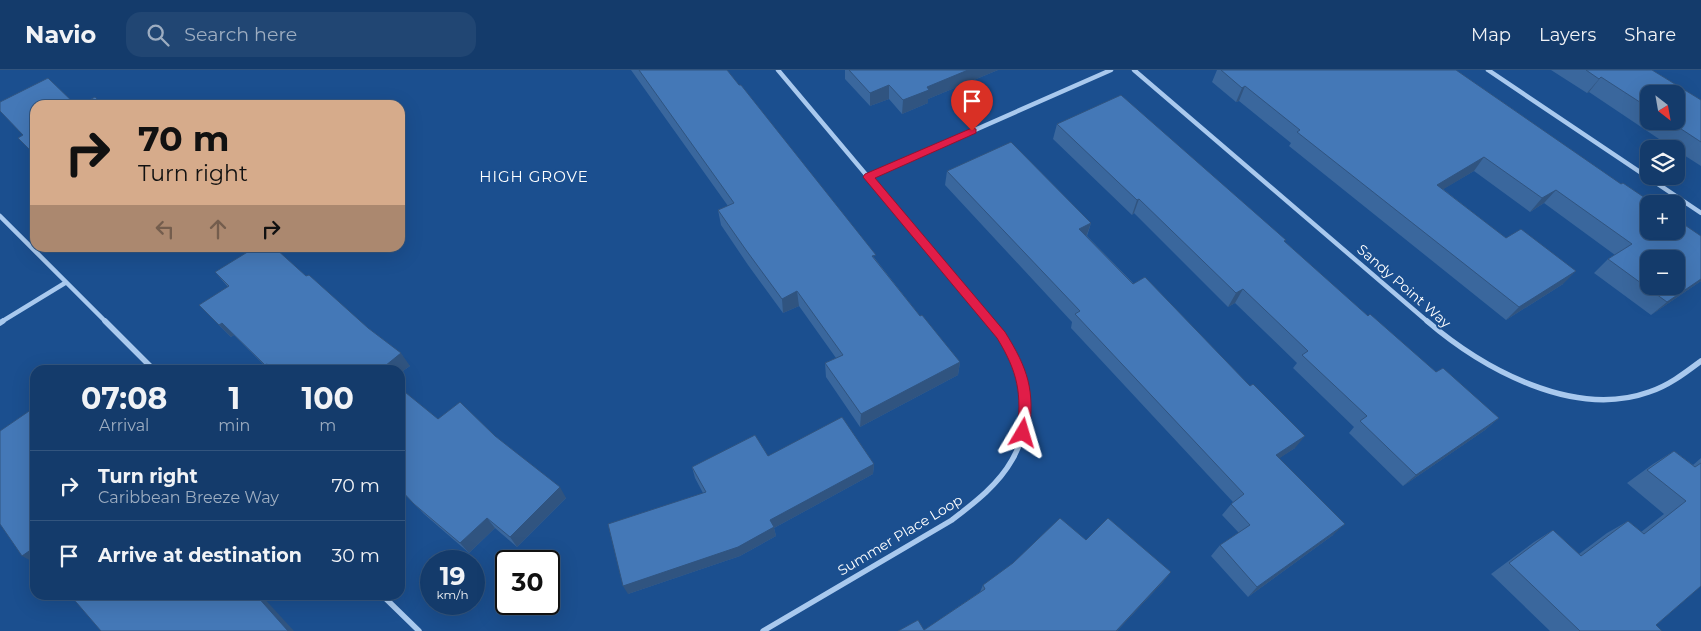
<!DOCTYPE html>
<meta charset="utf-8">
<style>
body{margin:0;font-family:Montserrat,sans-serif;background:#214673;color:#f1f3f6;height:100vh;display:flex;flex-direction:column;font-size:19px;white-space:nowrap}
*{box-sizing:border-box;margin:0}
p{font-size:16px;color:#9dadc1}
.icon{flex:none;width:28px;height:28px;fill:none;stroke:currentColor;stroke-width:2;stroke-linecap:round;stroke-linejoin:round}
.map{position:relative;flex:1;overflow:hidden}
.panel{position:absolute;left:30px;top:295px;width:375px;height:235px;display:flex;flex-direction:column;background:#143b6b;border-radius:15px;box-shadow:0 5px 20px #0002,0 0 0 1px #33557e}
.panel>*{flex:none}
.top-card{position:absolute;left:30px;top:30px;width:375px;height:152px;border-radius:15px;box-shadow:0 5px 20px #0002,0 0 0 1px #33557e;background:#d6ab8b;color:#111;overflow:hidden}
.needle{width:32px;rotate:149deg}
.buttons{position:absolute;left:1640px;top:15px;display:grid;gap:10px}
.buttons a{display:grid;place-items:center;width:45px;height:45px;border-radius:10px;background:#143b6b;box-shadow:0 5px 20px #0002,0 0 0 1px #33557e;font-size:25px}
.speed{position:absolute;left:420px;top:480px;display:flex;gap:10px;font-size:25px;font-weight:700;text-align:center}
.speed>*{display:grid;place-content:center;width:65px;height:65px;border-radius:50%;background:#143b6b;box-shadow:0 5px 20px #0002,0 0 0 1px #33557e;line-height:1}
.speed small{font-size:12px;font-weight:400}
.speed .limit{border:2px solid #111;border-radius:8px;background:#fff;color:#111}
.pin{position:absolute;display:grid;place-items:center;width:42px;height:42px;color:#fff;margin:-51px -21px;border-radius:50% 50% 50% 0;rotate:-45deg;box-shadow:0 0 5px #0007}
.pin .icon{rotate:45deg}
.me{position:absolute;width:55px;margin:-28px;rotate:7deg;stroke-linejoin:round;filter:drop-shadow(0 0 4px #0008)}
.turn{display:flex;align-items:center;gap:18px;height:105px;padding:0 25px;font-size:22px}
.turn .icon{width:65px;height:65px;stroke-width:2.5}
.turn b{display:block;font-size:35px;line-height:42px}
.lanes{display:flex;align-items:center;height:48px;padding:0 25px;background:#0003;justify-content:center;gap:25px;direction:ltr}
.lanes .off{opacity:.35}
.eta{display:flex;justify-content:space-evenly;align-items:center;height:85px;text-align:center}
.eta b{font-size:30px;font-weight:700;line-height:35px}
ul{padding:0;list-style:none}
li{display:flex;align-items:center;gap:15px;height:70px;padding:0 25px;border-top:1px solid #33557e}
li div{flex:1}
li b{display:block;font-size:19px}
li em{font-style:normal}
header{display:flex;align-items:center;gap:30px;box-sizing:border-box;height:70px;padding:0 25px;background:#143b6b;border-bottom:1px solid #33557e}
header strong{font-size:24px}
nav{display:flex;gap:28px;margin-inline-start:auto;font-size:18px}
.search{width:350px;height:45px;background:#214673;display:flex;align-items:center;gap:12px;box-sizing:border-box;padding:0 18px;border-radius:15px;color:#9dadc1;font-size:19px}
.map>svg:first-child{display:block}
.lines{fill:none;stroke-linecap:round;stroke-linejoin:round}
.street-far1{stroke:#a9c9ee;stroke-width:4.5}
.street{stroke:#a9c9ee;stroke-width:5.5}
.wall{fill:#3a679d;fill-rule:evenodd}
.shaded-wall{fill:#305480}
.building{fill:#4478b7;stroke:#305480;fill-rule:evenodd}
.route{fill:#e11d48;stroke:#92132f}
.labels{text-anchor:middle;stroke-width:4;stroke-linejoin:round;paint-order:stroke}
.street-label{font-size:14px;fill:#fff;stroke:#1b4f8f}
.neighbourhood-label{font-size:15px;letter-spacing:1px;fill:#fff;stroke:#1b4f8f}
</style>
<header>
<strong>Navio</strong>
<div class="search"><svg class="icon" aria-label="search" viewBox="0 0 24 24"><circle cx="10" cy="10" r="6"/><path d="M15 15l6 6"/></svg>Search here</div>
<nav><a>Map</a><a>Layers</a><a>Share</a></nav>
</header>
<div class="map">
<svg width="1701" height="561" viewBox="0 0 1701 561">
<rect width="100%" height="100%" fill="#1b4f8f"/>
<g class="lines">
<g class="street-far1">
<polyline points="778,0 990,252"/>
<polyline points="1134,0 1428,252"/>
<polyline points="1488,0 1701,143"/>
<polyline points="868,107 1111,0"/>
<polyline points="0,146 106,252"/>
<polyline points="1,252 65,213"/>
</g>
<g class="street">
<polyline points="105,251 154,300"/>
<path d="M1427,251C1483,299 1574,349 1649,322C1668,316 1685,303 1701,291"/>
<polyline points="0,253 3,251"/>
<polyline points="382,525 419,561"/>
<path d="M763,561L952,450C974,433 998,415 1012,390C1039,344 1022,289 989,251"/>
</g>
</g>
<g class="wall">
<polygon points="631,0 727,0 920,246 960,292 958,305 860,357 826,307 825,293 836,288 799,236 783,243 748,195 721,155 718,140 728,136"/>
<polygon points="845,0 998,0 928,29 928,33 902,44 889,29 870,36 845,9"/>
<polygon points="1217,0 1456,0 1701,211 1651,245 1594,203 1608,189 1615,185 1544,133 1530,142 1474,101 1443,119 1563,214 1506,250 1289,76 1291,73 1239,31 1236,32 1212,12"/>
<path d="M1551,0H1652L1701,30V96L1676,80V79H1674L1589,22L1587,23ZM1649,24L1676,51H1649Z"/>
<polygon points="1057,54 1285,172 1368,246 1436,302 1499,348 1485,360 1403,416 1349,363 1354,357 1293,298 1297,293 1235,233 1228,237 1134,143 1132,145 1053,69"/>
<polygon points="947,101 1091,153 1087,166 1295,378 1279,388 1333,465 1248,527 1211,486 1220,475 1239,463 1222,445 1233,432 1071,258 1072,252 945,115"/>
<polygon points="215,202 306,206 410,296 400,303 400,300 269,300 234,265 231,267 199,235 228,217"/>
<polygon points="438,349 495,366 566,428 517,477 495,458 469,483 424,444 400,419"/>
<polygon points="1674,381 1693,395 1701,388 1701,516 1656,555 1662,561 1550,561 1491,504 1534,472 1553,460 1579,484 1607,463 1628,451 1641,462 1664,444 1627,413 1653,394"/>
<polygon points="768,386 874,394 873,404 774,458 776,466 740,486 628,524 703,423 695,408 692,397"/>
<polygon points="1086,470 1171,502 1162,513 1117,561 898,561 924,560 980,522 983,515"/>
</g>
<g class="shaded-wall">
<polygon points="968,0 998,0 928,29 928,33 902,44 903,30 927,17"/>
<polygon points="1601,7 1589,22 1587,23 1599,9"/>
<polygon points="889,15 889,29 870,36 870,23"/>
<polygon points="1245,16 1239,31 1236,32 1242,18"/>
<polygon points="1484,87 1474,101 1427,129 1437,115"/>
<polygon points="1556,120 1544,133 1530,142 1542,128"/>
<polygon points="1139,129 1134,143 1132,145 1137,130"/>
<polygon points="1091,153 1086,167 1079,159"/>
<polygon points="1576,201 1563,214 1506,250 1519,237"/>
<polygon points="1701,209 1701,211 1651,245 1667,232"/>
<polygon points="1243,219 1235,233 1228,237 1236,223"/>
<polygon points="797,221 799,236 783,243 782,229"/>
<polygon points="222,253 234,265 231,267 219,255"/>
<polygon points="401,283 410,296 400,303 400,300 380,300"/>
<polygon points="960,292 958,305 860,357 861,344"/>
<polygon points="267,294 272,300 269,300 265,295"/>
<polygon points="1499,348 1485,360 1403,416 1416,405"/>
<polygon points="1305,366 1295,378 1266,397 1276,385"/>
<polygon points="874,394 873,404 774,458 776,466 740,486 628,524 623,516 770,450"/>
<polygon points="560,417 566,428 517,477 510,467"/>
<polygon points="487,448 495,458 469,483 460,473"/>
<polygon points="1345,454 1333,465 1248,527 1257,517"/>
<polygon points="32,479 35,481 35,493 22,486"/>
<polygon points="1171,502 1162,513 1117,561 1116,561"/>
<polygon points="256,525 261,525 294,561 288,561"/>
</g>
<g class="building">
<polygon points="639,0 727,0 739,15 741,15 876,185 872,186 920,246 922,245 960,292 861,344 825,293 843,285 797,221 782,229 746,180 718,140 734,133"/>
<polygon points="849,0 968,0 927,17 929,20 903,30 889,15 870,23"/>
<path d="M1221,0H1456L1621,114L1623,113L1654,134H1649V161H1676V149L1701,166V209L1667,232L1608,189L1632,174L1556,120L1542,128L1484,87L1437,115L1506,168L1521,159L1576,201L1519,237L1297,62L1300,60L1245,16L1242,18ZM1649,189H1676V216H1649Z"/>
<polygon points="1586,0 1652,0 1701,30 1701,72 1669,51 1676,51 1676,24 1649,24 1649,38 1601,7 1599,9"/>
<polygon points="48,8 76,35 35,35 35,85 18,68 23,65 0,41 0,32"/>
<polygon points="1121,25 1286,170 1284,171 1368,246 1370,244 1436,302 1443,298 1499,348 1416,405 1360,351 1367,346 1302,285 1308,281 1243,219 1236,223 1139,129 1137,130 1057,54"/>
<polygon points="95,27 103,35 80,35"/>
<polygon points="1011,72 1091,153 1079,159 1133,214 1145,207 1250,316 1253,314 1305,366 1276,385 1345,454 1257,517 1220,475 1250,455 1231,434 1244,424 1075,244 1080,241 947,101"/>
<polygon points="254,178 275,178 306,206 309,205 368,258 401,283 380,300 274,300 267,294 265,295 222,253 219,255 199,235 229,216 215,202"/>
<polygon points="400,318 438,349 460,332 495,366 560,417 510,467 487,448 460,473 414,434 400,419"/>
<polygon points="35,337 35,483 32,479 22,486 0,454 0,361"/>
<polygon points="842,347 874,394 770,450 774,457 738,477 623,516 608,454 706,422 692,397 755,365 768,386"/>
<polygon points="1674,381 1695,397 1701,393 1701,516 1656,555 1662,561 1580,561 1509,493 1553,460 1581,486 1628,451 1644,464 1686,431 1647,400"/>
<polygon points="1060,448 1086,470 1108,448 1171,502 1116,561 898,561 918,550 924,560 985,519 983,515 1013,493"/>
<polygon points="70,525 256,525 288,561 101,561"/>
</g>
<path class="route" d="M972,58L976,59V63L875,108L1005,262C1028,299 1035,320 1029,363L1028,367L1023,369L1019,367L1017,363C1022,324 1018,302 997,268L863,107L865,104Z"/>
<g class="labels">
<g class="street-label">
<text transform="translate(1404 216) rotate(41)" y="5">Sandy Point Way</text>
<text transform="translate(900 465) rotate(-31)" y="5">Summer Place Loop</text>
</g>
<g class="neighbourhood-label">
<text x="534" y="112">HIGH GROVE</text>
</g>
</g>
</svg>
<div class="buttons">
<a><svg class="needle" viewBox="-14 -14 28 28"><path d="M0-13l5 13h-10z" fill="#e53935"/><path d="M0 13l5-13h-10z" fill="#9dadc1"/></svg></a>
<a><svg class="icon" aria-label="layers" viewBox="0 0 24 24"><path d="M12 4l9 5-9 5-9-5zM3 14l9 5 9-5"/></svg></a>
<a>+</a>
<a>−</a>
</div>
<div class="speed"><div>19<small>km/h</small></div><div class="limit">30</div></div>
<div class="pin" style="left:972px;top:61px;background:#d93025"><svg class="icon" aria-label="arrive" viewBox="0 0 24 24"><path d="M6 21V4h12l-3 4 3 4H6"/></svg></div>
<svg class="me" style="left:1023px;top:363px" viewBox="-20 -20 40 40"><path d="M0-17L14 15 0 8-14 15z" fill="#e11d48" stroke="#fff" stroke-width="4"/></svg>
<div class="top-card">
<div class="turn"><svg class="icon" aria-label="right" viewBox="0 0 24 24"><path d="M7 20v-9h11M14 6l5 5-5 5"/></svg><div><b>70 m</b>Turn right</div></div>
<div class="lanes"><svg class="icon off" aria-label="left" viewBox="0 0 24 24"><path d="M17 20v-9H6M10 6l-5 5 5 5"/></svg><svg class="icon off" aria-label="ahead" viewBox="0 0 24 24"><path d="M12 20V5M6 11l6-6 6 6"/></svg><svg class="icon" aria-label="right" viewBox="0 0 24 24"><path d="M7 20v-9h11M14 6l5 5-5 5"/></svg></div>
</div>
<section class="panel">
<div class="eta">
<div><b>07:08</b><p>Arrival</p></div>
<div><b>1</b><p>min</p></div>
<div><b>100</b><p>m</p></div>
</div>
<ul>
<li><svg class="icon" aria-label="right" viewBox="0 0 24 24"><path d="M7 20v-9h11M14 6l5 5-5 5"/></svg><div><b>Turn right</b><p>Caribbean Breeze Way</p></div><em>70 m</em></li>
<li><svg class="icon" aria-label="arrive" viewBox="0 0 24 24"><path d="M6 21V4h12l-3 4 3 4H6"/></svg><div><b>Arrive at destination</b></div><em>30 m</em></li>
</ul>
</section>
</div>
